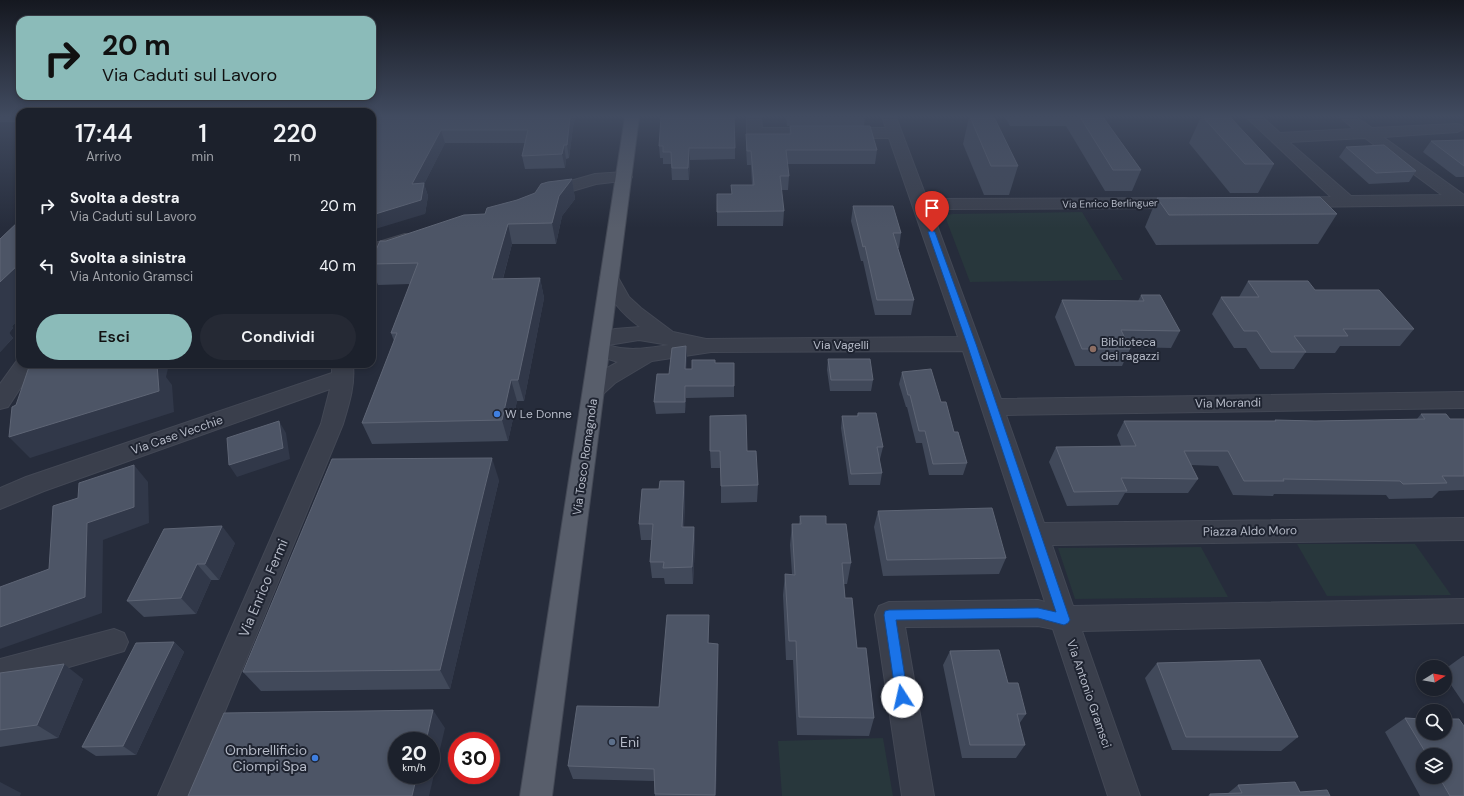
<!DOCTYPE html>
<html lang="it">
<style>
body{margin:0;font-family:"DM Sans",sans-serif;background:#252934;color:#f1f3f6;height:100vh;display:flex;flex-direction:column;font-size:15px;white-space:nowrap}
*{box-sizing:border-box;margin:0}
p{font-size:13px;color:#a0a3a9}
.icon{flex:none;width:22px;height:22px;fill:none;stroke:currentColor;stroke-width:2;stroke-linecap:round;stroke-linejoin:round}
.map{position:relative;flex:1;overflow:hidden}
.details{position:absolute;left:16px;top:108px;width:360px;height:260px;display:flex;flex-direction:column;background:#1c212c;border-radius:12px;box-shadow:0 2px 6px #0003,0 0 0 1px #3a3e48}
.details>*{flex:none}
.guide{position:absolute;left:16px;top:16px;width:360px;height:84px;border-radius:12px;box-shadow:0 2px 6px #0003,0 0 0 1px #3a3e48;background:#8bbbb9;color:#111;overflow:hidden}
.needle{width:26px;rotate:79deg}
.tools{position:absolute;left:1416px;top:660px;display:grid;gap:8px}
.tools a{display:grid;place-items:center;width:36px;height:36px;border-radius:50%;background:#1c212c;box-shadow:0 2px 6px #0003,0 0 0 1px #3a3e48;font-size:20px}
.speed{position:absolute;left:388px;top:732px;display:flex;gap:8px;font-size:20px;font-weight:700;text-align:center}
.speed>*{display:grid;place-content:center;width:52px;height:52px;border-radius:50%;background:#1c212c;box-shadow:0 2px 6px #0003,0 0 0 1px #3a3e48;line-height:1}
.speed small{font-size:10px;font-weight:400}
.speed .limit{border:6px solid #d22;background:#fff;color:#111}
.pin{position:absolute;display:grid;place-items:center;width:34px;height:34px;color:#fff;margin:-41px -17px;border-radius:50% 50% 50% 0;rotate:-45deg;box-shadow:0 0 4px #0007}
.pin .icon{rotate:45deg}
.me{position:absolute;width:44px;margin:-22px;rotate:350deg;stroke-linejoin:round;filter:drop-shadow(0 0 3px #0008)}
.turn{display:flex;align-items:center;gap:14px;height:84px;padding:0 20px;font-size:18px}
.turn .icon{width:52px;height:52px;stroke-width:2.5}
.turn b{display:block;font-size:28px;line-height:34px}
.eta{display:flex;justify-content:space-evenly;align-items:center;height:68px;text-align:center}
.eta b{font-size:24px;font-weight:600;line-height:28px}
.primary-button{display:flex;gap:8px;margin-top:auto;padding:8px 20px}
.primary-button a{flex:1;height:46px;border-radius:24px;background:#8bbbb9;color:#111;font-size:16px;font-weight:600;line-height:46px;text-align:center}
.primary-button a+a{background:#252934;color:#f1f3f6}
ul{padding:0;list-style:none}
li{display:flex;align-items:center;gap:12px;height:60px;padding:0 20px}
li div{flex:1}
li b{display:block;font-size:15px}
li em{font-style:normal}
.map>svg:first-child{display:block}
.green{fill:#28373c}
.lines{fill:none;stroke-linecap:round;stroke-linejoin:round}
.minor-casing{stroke:#434855;stroke-width:2}
.major-casing{stroke:#434855;stroke-width:2}
.minor{fill:#3a3f4c;fill-rule:evenodd}
.major{fill:#585e6b;fill-rule:evenodd}
.wall{fill:#41495a;fill-rule:evenodd}
.shaded-wall{fill:#313849}
.building{fill:#4d5566;stroke:#5e6575}
.route{fill:#1a73e8;stroke:#114b97}
.education-dot{fill:#8d6e63;stroke:#1f2431;stroke-width:1.5}
.shop-dot{fill:#3f7fe0;stroke:#1f2431;stroke-width:1.5}
.service-dot{fill:#5c6f8a;stroke:#1f2431;stroke-width:1.5}
.labels{text-anchor:middle;stroke-width:4;stroke-linejoin:round;paint-order:stroke}
.far-street-label{font-size:10px;fill:#b5bac7;stroke:#1f2431}
.poi-label{font-size:12px;fill:#b5bac7;stroke:#1f2431;text-anchor:start}
.street-label{font-size:12px;fill:#b5bac7;stroke:#1f2431}
.near-street-label{font-size:14px;fill:#b5bac7;stroke:#1f2431}
.near-poi-label{font-size:14px;fill:#b5bac7;stroke:#1f2431;text-anchor:start}
</style>
<div class="map">
<svg width="1464" height="796" viewBox="0 0 1464 796">
<rect width="100%" height="100%" fill="#262c3b"/>
<g class="green">
<polygon points="1082,212 1123,280 970,282 946,219 947,215 953,214"/>
<polygon points="1297,544 1415,544 1451,595 1327,596"/>
<polygon points="1201,547 1228,597 1075,599 1058,548"/>
<polygon points="883,738 893,796 782,796 778,741"/>
</g>
<g class="lines">
<defs>
<g id="minor">
<path d="M747,117H761L762,128H886L882,117H896L927,199L1185,198L1191,199L1193,203L1191,207L1185,208L931,209L1001,399L1464,392V408L1006,415L1044,523L1464,518V540L1052,545L1073,606L1464,599V623L1082,631L1140,796H1108L1053,629L1038,626L905,627L934,796H902L875,615L879,606L889,602L1038,600L1045,602L963,351L711,352L652,361L615,383L603,394L595,397L587,394L584,389C592,376 605,369 618,362L592,354L589,349L593,344L591,340L594,335L615,329L640,327C620,312 611,300 600,278L602,274L609,272L616,274L629,297L641,308L673,332L706,339L958,337L889,138H755L750,136L747,133ZM639,340L669,345C648,348 629,352 608,345Z"/>
<path d="M1246,117H1262L1280,133L1354,129L1340,117H1356L1372,128L1457,124L1462,125L1464,129L1457,132L1383,137L1464,195V205L1295,207L1289,206L1287,202L1289,198L1331,197ZM1365,138L1442,195L1351,196L1289,142Z"/>
<polygon points="624,172 630,174 632,177 630,180 596,184 545,199 539,198 537,194 539,190 595,174"/>
<polygon points="405,234 411,235 414,239 411,243 372,255 372,244"/>
<polygon points="20,358 20,364 36,364 8,407 0,409 0,384 18,359"/>
<path d="M332,364L353,365C355,386 349,404 343,424L190,796H158L321,424L330,389L44,491L0,509V488L26,477L332,373Z"/>
<polygon points="114,629 124,633 128,642 124,651 0,687 0,659"/>
</g>
<polygon id="major" points="625,117 639,117 552,796 520,796"/>
</defs>
<use href="#minor" class="minor-casing"/>
<use href="#major" class="major-casing"/>
<use href="#minor" class="minor"/>
<use href="#major" class="major"/>
</g>
<g class="wall">
<rect x="0" y="117" width="20" height="5"/>
<polygon points="372,117 575,117 573,127 569,158 566,159 565,168 525,169 522,156 525,143 445,143 424,184 428,196 425,214"/>
<polygon points="786,117 865,117 864,126 877,150 875,164 787,164 789,176 788,190 781,190 784,211 783,226 717,226 717,194 731,194 752,185 751,165 747,165 746,148 746,134 789,134 790,126 787,126"/>
<polygon points="969,117 994,117 1018,166 1009,195 984,195 963,144"/>
<polygon points="1005,117 1103,117 1141,170 1132,191 1105,191 1066,126 1010,126"/>
<polygon points="1201,117 1230,117 1274,164 1258,193 1230,193 1189,143"/>
<polygon points="1464,140 1464,177 1456,177 1423,152 1431,141"/>
<polygon points="659,146 735,148 735,159 690,160 689,180 672,180 671,164 663,164 663,158 660,158"/>
<polygon points="1346,147 1416,171 1409,182 1369,184 1339,157"/>
<polygon points="572,179 575,199 562,216 556,244 512,244 503,279 540,278 544,298 524,401 517,401 508,441 372,444 362,423 394,341 391,333 410,284 378,285 372,270 372,259 386,241 485,214 517,200"/>
<polygon points="1157,198 1337,214 1318,244 1156,245 1145,227"/>
<polygon points="853,206 901,233 899,248 898,248 914,300 911,315 875,315 863,261 861,261 851,221"/>
<polygon points="20,214 20,318 12,326 13,328 9,333 13,338 0,352 19,221 16,217"/>
<polygon points="1248,281 1315,290 1414,329 1400,346 1340,346 1335,353 1305,353 1294,369 1260,369 1246,348 1234,348 1212,314 1221,297 1239,297"/>
<polygon points="1141,295 1180,331 1171,348 1129,347 1130,349 1122,366 1075,366 1055,317 1062,300 1138,301"/>
<polygon points="686,346 686,369 692,369 715,363 734,363 734,397 686,398 685,413 656,414 654,402 669,374"/>
<polygon points="828,359 873,380 871,391 830,391 827,370"/>
<polygon points="902,372 941,402 967,463 963,475 929,475 922,443 916,443 907,407 906,407 899,384"/>
<polygon points="858,413 883,447 880,459 879,459 882,473 880,485 849,485 841,428 842,416 857,416"/>
<polygon points="1421,414 1450,419 1464,419 1464,490 1439,491 1432,498 1389,499 1386,495 1274,494 1273,496 1233,495 1218,466 1191,465 1198,479 1188,493 1125,493 1118,505 1067,506 1049,462 1056,447 1121,446 1117,435 1124,421 1274,421 1275,420 1315,421 1417,419"/>
<polygon points="710,451 747,451 758,485 757,502 721,503 721,468 711,468"/>
<polygon points="499,480 450,689 261,691 243,672"/>
<polygon points="684,481 685,498 684,527 694,527 695,544 693,584 665,584 664,578 652,578 650,562 652,540 641,540 639,524 659,489"/>
<polygon points="878,511 1006,558 999,574 883,576 874,527"/>
<polygon points="800,516 826,524 851,563 847,584 844,584 845,598 874,718 869,736 797,735 793,660 786,660 783,595 785,574 792,574 790,545 792,524 799,524"/>
<polygon points="235,543 219,580 211,580 196,614 144,617 127,601"/>
<polygon points="709,630 709,643 718,658 716,796 655,796 654,781 573,779 568,766 659,707"/>
<polygon points="174,642 184,652 136,755 96,756 82,747"/>
<polygon points="950,651 1008,683 1026,714 1019,724 1025,745 1016,758 962,758 943,665"/>
<polygon points="1463,656 1464,656 1464,704 1445,676 1445,669"/>
<polygon points="1157,663 1298,737 1281,751 1172,750 1145,678"/>
<polygon points="0,673 83,679 58,738 0,747"/>
<path d="M1405,718L1423,719V733H1445V719H1459L1464,726V796H1420L1385,732ZM1423,755H1445V777H1423Z"/>
<polygon points="1238,785 1300,792 1330,796 1208,796 1210,794 1227,794"/>
</g>
<g class="shaded-wall">
<polygon points="570,117 575,117 573,127 569,158 567,145"/>
<polygon points="441,130 445,143 424,184 428,196 425,214 372,230 372,215 412,184"/>
<polygon points="564,145 566,159 565,168 562,154"/>
<polygon points="689,148 690,160 689,180 688,168"/>
<polygon points="572,179 575,199 562,216 556,244 552,223 559,196"/>
<polygon points="508,224 512,244 497,300 492,279"/>
<polygon points="20,263 20,318 12,326 13,328 9,333 13,338 0,352 0,282"/>
<polygon points="540,278 544,298 524,401 518,380"/>
<polygon points="686,346 687,357 686,381 685,369"/>
<polygon points="150,364 169,364 166,377 172,385 174,412 30,458 9,437 149,366"/>
<polygon points="511,380 517,401 508,441 502,420"/>
<polygon points="685,386 686,398 685,413"/>
<polygon points="279,421 286,433 290,459 237,477 229,465"/>
<polygon points="492,458 499,480 450,689 440,670"/>
<polygon points="134,465 148,482 149,523 103,540 102,613 0,649 0,627 85,597 87,523"/>
<polygon points="684,481 685,498 683,544 682,527"/>
<polygon points="222,526 235,543 219,580 205,564"/>
<polygon points="694,527 695,544 693,584 692,567"/>
<polygon points="197,564 211,580 196,614 181,598"/>
<polygon points="709,615 709,658 708,643"/>
<polygon points="174,642 184,652 136,755 123,746"/>
<polygon points="718,644 718,658 716,796 715,796"/>
<polygon points="64,664 83,679 58,738 37,725"/>
<polygon points="433,710 445,728 429,796 412,796 417,775 431,775 431,741 426,741"/>
<polygon points="0,782 21,793 20,796 0,796"/>
</g>
<g class="building">
<polygon points="372,117 570,117 567,145 564,145 562,154 522,156 528,130 441,130 412,184 424,183 421,200 372,215"/>
<polygon points="661,117 734,117 735,148 689,148 688,168 672,168 671,152 663,152 663,146 659,146"/>
<polygon points="970,117 994,117 1018,166 991,166"/>
<polygon points="1080,117 1103,117 1141,170 1113,170"/>
<polygon points="1203,117 1230,117 1274,164 1245,164"/>
<polygon points="790,126 870,126 877,150 786,150 789,176 780,176 784,211 717,212 717,194 732,194 731,185 754,185 751,151 747,151 746,134 791,134"/>
<polygon points="1464,140 1464,166 1431,141"/>
<polygon points="1384,145 1416,171 1376,173 1346,147"/>
<polygon points="572,179 559,196 552,223 508,224 492,279 540,278 518,380 511,380 502,420 362,423 397,333 391,333 418,263 372,264 372,259 380,241 386,241 464,215 485,214 487,208 517,200 535,193 541,184 548,182"/>
<polygon points="1320,197 1337,214 1169,215 1157,198"/>
<polygon points="853,206 893,206 901,233 893,233 914,300 877,300 865,246 863,247"/>
<polygon points="20,214 20,217 16,217"/>
<polygon points="20,220 20,263 0,282 0,239"/>
<polygon points="1248,281 1308,281 1315,290 1379,290 1414,329 1343,329 1348,336 1294,336 1306,352 1271,352 1257,331 1244,331 1221,297 1259,297"/>
<polygon points="1141,295 1160,295 1180,331 1121,330 1130,349 1082,349 1062,300 1144,301"/>
<polygon points="686,346 685,369 692,369 692,360 715,360 715,363 734,363 734,386 685,386 685,402 654,402 657,374 669,374 672,348"/>
<polygon points="828,359 870,359 873,380 831,380"/>
<polygon points="30,364 150,364 149,366 157,364 159,391 9,437 12,407 16,405"/>
<polygon points="931,369 941,402 946,402 954,432 958,432 967,463 933,464 925,431 919,431 910,395 908,395 902,372"/>
<polygon points="858,413 876,413 883,447 877,447 882,473 851,474 842,416 858,416"/>
<polygon points="1421,414 1446,414 1450,419 1464,419 1464,476 1442,476 1447,483 1403,484 1400,481 1283,479 1284,481 1244,481 1228,451 1184,451 1198,479 1121,478 1127,491 1074,492 1056,447 1136,446 1124,421 1276,421 1275,420 1315,421 1425,419"/>
<polygon points="746,415 747,451 756,451 758,485 721,486 720,451 710,451 710,416"/>
<polygon points="279,421 283,448 229,465 227,438"/>
<polygon points="492,458 440,670 243,672 332,459"/>
<polygon points="134,465 134,507 87,523 85,597 0,627 0,587 49,569 53,506 78,498 79,483"/>
<polygon points="660,481 684,481 682,527 694,527 692,567 663,568 664,562 650,562 653,524 639,524 642,489 659,489"/>
<polygon points="992,508 1006,558 887,560 878,511"/>
<polygon points="800,516 826,516 826,524 846,524 851,563 842,563 845,598 852,598 857,648 866,648 874,718 799,717 796,641 789,641 785,574 795,575 792,524 801,524"/>
<polygon points="222,526 205,564 197,564 181,598 127,601 164,529"/>
<polygon points="667,615 709,615 708,643 718,644 715,795 655,794 654,769 568,766 577,706 659,707"/>
<polygon points="174,642 123,746 82,747 136,643"/>
<polygon points="999,650 1008,683 1018,683 1026,714 1017,714 1025,745 970,745 950,651"/>
<polygon points="1260,660 1298,737 1186,737 1157,663"/>
<polygon points="64,664 37,725 0,730 0,673"/>
<polygon points="433,710 426,741 397,741 397,775 417,775 412,796 188,796 224,713"/>
<polygon points="1405,718 1423,719 1423,733 1445,733 1445,719 1459,719 1464,726 1464,796 1450,796 1439,777 1445,777 1445,755 1427,755"/>
<polygon points="1295,782 1300,792 1327,790 1330,796 1210,796 1210,794 1242,793 1238,785"/>
</g>
<linearGradient id="sky" x2="0" y2="1"><stop stop-color="#151820"/><stop offset="0.51" stop-color="#414b60"/><stop offset="1" stop-color="#414b60" stop-opacity="0"/></linearGradient>
<rect width="1464" height="228" fill="url(#sky)"/>
<polygon class="route" points="932,230 935,232 976,344 1070,620 1068,623 1064,625 1038,618 896,620 908,697 906,702 902,703 897,702 896,697 884,615 885,611 889,610 1038,608 1056,612 967,344 928,232"/>
<circle class="education-dot" cx="1093" cy="349" r="4"/>
<g class="shop-dot">
<circle cx="497" cy="414" r="4"/>
<circle cx="315" cy="758" r="4"/>
</g>
<circle class="service-dot" cx="612" cy="742" r="4"/>
<g class="labels">
<g class="far-street-label">
<text transform="translate(1110 203) rotate(-1)" y="4">Via Enrico Berlinguer</text>
</g>
<g class="poi-label">
<text x="1101" y="346">Biblioteca<tspan x="1101" dy="14">dei ragazzi</tspan></text>
<text x="505" y="418">W Le Donne</text>
</g>
<g class="street-label">
<text x="841" y="349">Via Vagelli</text>
<text transform="translate(1228 403) rotate(-1)" y="4">Via Morandi</text>
<text transform="translate(177 435) rotate(-19)" y="4">Via Case Vecchie</text>
<text transform="translate(585 457) rotate(-82)" y="4">Via Tosco Romagnola</text>
<text transform="translate(1250 531) rotate(-1)" y="4">Piazza Aldo Moro</text>
<text transform="translate(1089 694) rotate(71)" y="4">Via Antonio Gramsci</text>
</g>
<g class="near-street-label">
<text transform="translate(263 588) rotate(-67)" y="5">Via Enrico Fermi</text>
</g>
<g class="near-poi-label">
<text x="620" y="747">Eni</text>
<text x="307" y="755" text-anchor="end">Ombrellificio<tspan x="307" dy="16">Ciompi Spa</tspan></text>
</g>
</g>
</svg>
<div class="tools">
<a><svg class="needle" viewBox="-14 -14 28 28"><path d="M0-13l5 13h-10z" fill="#e53935"/><path d="M0 13l5-13h-10z" fill="#a0a3a9"/></svg></a>
<a><svg class="icon" aria-label="search" viewBox="0 0 24 24"><circle cx="10" cy="10" r="6"/><path d="M15 15l6 6"/></svg></a>
<a><svg class="icon" aria-label="layers" viewBox="0 0 24 24"><path d="M12 4l9 5-9 5-9-5zM3 14l9 5 9-5"/></svg></a>
</div>
<div class="speed"><div>20<small>km/h</small></div><div class="limit">30</div></div>
<div class="pin" style="left:932px;top:232px;background:#d93025"><svg class="icon" aria-label="arrive" viewBox="0 0 24 24"><path d="M6 21V4h12l-3 4 3 4H6"/></svg></div>
<svg class="me" style="left:902px;top:697px" viewBox="-20 -20 40 40"><circle r="19" fill="#fff"/><path d="M0-13L10 11 0 6-10 11z" fill="#1a73e8"/></svg>
<div class="guide">
<div class="turn"><svg class="icon" aria-label="right" viewBox="0 0 24 24"><path d="M7 20v-9h11M14 6l5 5-5 5"/></svg><div><b>20 m</b>Via Caduti sul Lavoro</div></div>
</div>
<section class="details">
<div class="eta">
<div><b>17:44</b><p>Arrivo</p></div>
<div><b>1</b><p>min</p></div>
<div><b>220</b><p>m</p></div>
</div>
<ul>
<li><svg class="icon" aria-label="right" viewBox="0 0 24 24"><path d="M7 20v-9h11M14 6l5 5-5 5"/></svg><div><b>Svolta a destra</b><p>Via Caduti sul Lavoro</p></div><em>20 m</em></li>
<li><svg class="icon" aria-label="left" viewBox="0 0 24 24"><path d="M17 20v-9H6M10 6l-5 5 5 5"/></svg><div><b>Svolta a sinistra</b><p>Via Antonio Gramsci</p></div><em>40 m</em></li>
</ul>
<div class="primary-button"><a>Esci</a><a>Condividi</a></div>
</section>
</div>
